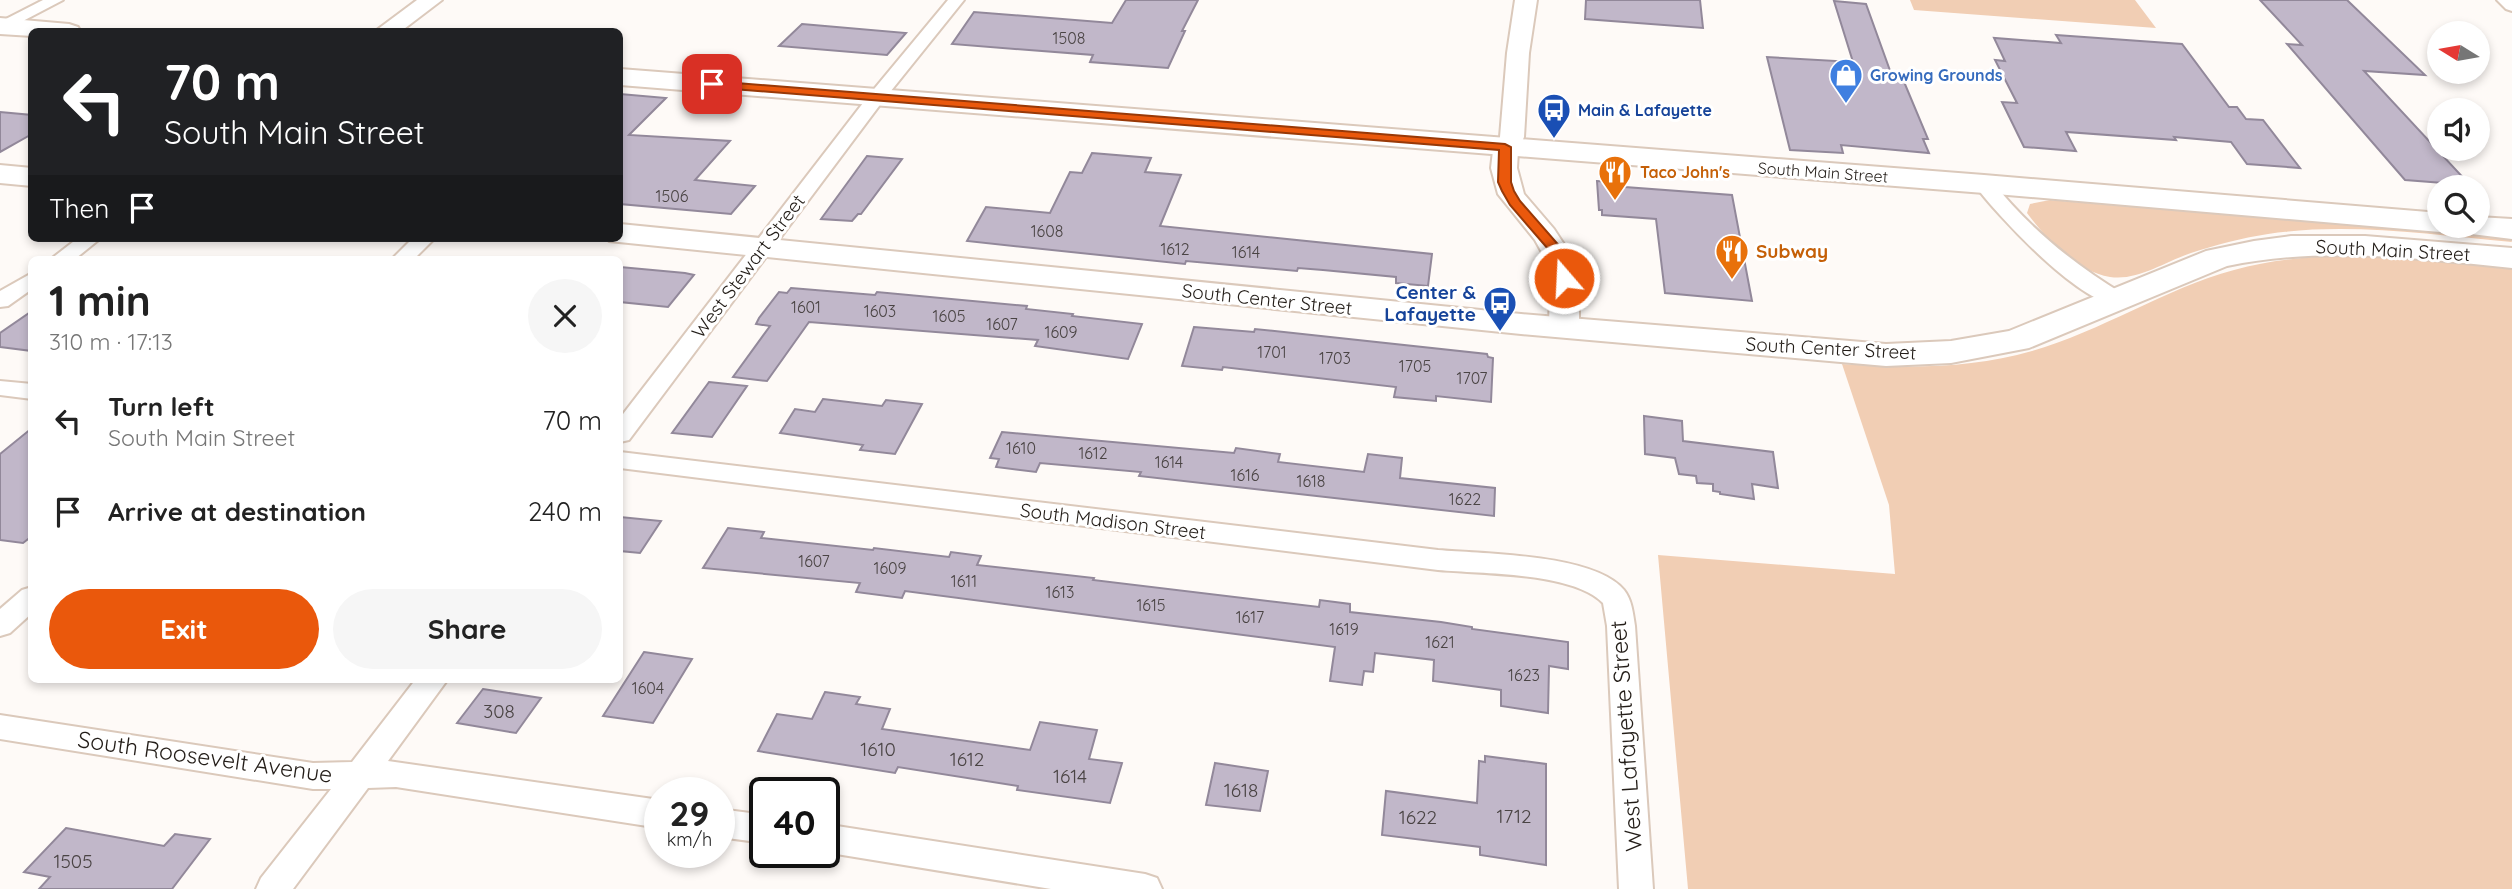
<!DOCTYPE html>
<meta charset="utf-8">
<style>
body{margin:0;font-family:Quicksand,sans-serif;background:#f6f6f6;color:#222;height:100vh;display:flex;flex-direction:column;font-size:26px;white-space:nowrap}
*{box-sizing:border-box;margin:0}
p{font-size:23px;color:#767676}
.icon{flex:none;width:38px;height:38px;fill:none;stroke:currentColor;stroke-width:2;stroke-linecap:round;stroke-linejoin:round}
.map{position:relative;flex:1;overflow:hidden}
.sheet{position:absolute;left:28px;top:256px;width:595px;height:427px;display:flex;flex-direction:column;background:#fff;border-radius:10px;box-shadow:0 4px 10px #0003}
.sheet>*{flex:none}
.guide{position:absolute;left:28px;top:28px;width:595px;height:214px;border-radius:10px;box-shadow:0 4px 10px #0003;background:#202124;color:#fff;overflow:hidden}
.needle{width:46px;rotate:281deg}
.buttons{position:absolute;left:2427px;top:21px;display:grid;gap:14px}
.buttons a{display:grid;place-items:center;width:63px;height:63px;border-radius:50%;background:#fff;box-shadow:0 4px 10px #0003;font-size:35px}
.speed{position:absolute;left:644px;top:777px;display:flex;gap:14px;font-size:35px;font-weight:700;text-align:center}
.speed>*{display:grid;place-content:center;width:91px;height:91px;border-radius:50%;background:#fff;box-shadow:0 4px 10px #0003;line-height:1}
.speed small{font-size:18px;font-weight:400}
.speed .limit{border:4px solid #111;border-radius:10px;background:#fff;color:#111}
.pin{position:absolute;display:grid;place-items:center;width:60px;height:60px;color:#fff;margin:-30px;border-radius:14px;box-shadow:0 4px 10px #0006}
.me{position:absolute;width:77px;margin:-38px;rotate:341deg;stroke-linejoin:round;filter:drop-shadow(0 0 5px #0008)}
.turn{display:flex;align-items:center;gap:24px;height:147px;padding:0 21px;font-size:32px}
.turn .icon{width:91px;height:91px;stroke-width:2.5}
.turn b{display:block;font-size:49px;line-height:60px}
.then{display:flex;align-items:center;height:66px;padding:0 21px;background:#0003;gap:14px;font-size:26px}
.round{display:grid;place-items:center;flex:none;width:74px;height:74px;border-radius:37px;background:#f6f6f6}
.head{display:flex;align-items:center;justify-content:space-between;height:119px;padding:0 21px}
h1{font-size:42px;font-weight:700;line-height:52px}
.action{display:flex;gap:14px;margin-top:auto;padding:14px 21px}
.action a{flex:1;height:80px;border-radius:42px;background:#ea580c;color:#fff;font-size:28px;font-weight:700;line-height:80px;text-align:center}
.action a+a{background:#f6f6f6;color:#222}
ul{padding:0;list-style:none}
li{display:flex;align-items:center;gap:21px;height:91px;padding:0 21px}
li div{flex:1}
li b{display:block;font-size:26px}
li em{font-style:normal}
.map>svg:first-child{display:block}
.green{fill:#f1ceb4}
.building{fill:#c1b7c9;stroke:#92889a;stroke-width:2}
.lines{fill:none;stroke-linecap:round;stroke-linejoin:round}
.street-casing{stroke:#dbc9bb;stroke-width:4}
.secondary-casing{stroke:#dbc9bb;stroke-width:4}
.primary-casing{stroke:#dbc9bb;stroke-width:4}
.street{fill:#fff;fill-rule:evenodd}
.secondary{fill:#fff;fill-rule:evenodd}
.primary{fill:#fff;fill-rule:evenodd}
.route{fill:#ea580c;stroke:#983908;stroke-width:2}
.labels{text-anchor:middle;stroke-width:6;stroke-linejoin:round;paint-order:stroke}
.number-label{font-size:16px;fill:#4a4444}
.far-shop-label{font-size:16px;font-weight:bold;fill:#366cbe;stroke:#fff;text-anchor:start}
.far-transit-label{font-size:16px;font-weight:bold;fill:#164399;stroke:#fff;text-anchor:start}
.far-food-label{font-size:16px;font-weight:bold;fill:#c56008;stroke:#fff;text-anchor:start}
.far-street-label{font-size:16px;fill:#231d18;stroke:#fff}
.street-label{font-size:19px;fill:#231d18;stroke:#fff}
.food-label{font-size:19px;font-weight:bold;fill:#c56008;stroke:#fff;text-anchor:start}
.transit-label{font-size:19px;font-weight:bold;fill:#164399;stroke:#fff;text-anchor:end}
.near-number-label{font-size:19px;fill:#4a4444}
.near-street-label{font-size:23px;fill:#231d18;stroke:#fff}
</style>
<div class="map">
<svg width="2512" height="889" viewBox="0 0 2512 889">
<rect width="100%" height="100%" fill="#fefaf7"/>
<g class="green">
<polygon points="1910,0 2135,0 2156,28 1914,10"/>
<path d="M2050,200L2510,238L2512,242C2431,235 2349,222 2268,234C2241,238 2216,245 2191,253C2164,262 2138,281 2110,277C2076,271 2047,240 2027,213L2030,204Z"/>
<path d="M2370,255L2512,266V889H1688L1658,555L1895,574L1889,505L1842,364C1906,368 1971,369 2032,351C2102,331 2164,289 2234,270C2279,257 2324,256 2370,255Z"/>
</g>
<g class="building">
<polygon points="1126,0 1198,0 1182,31 1185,31 1168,68 1090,62 1093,55 952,44 974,12 1112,23"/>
<polygon points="1586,0 1700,0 1703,28 1585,19"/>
<polygon points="2260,0 2347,0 2425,75 2364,71 2470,185 2405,180 2287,44 2302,45"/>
<polygon points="1834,1 1866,4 1892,76 1902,77 1928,139 1923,139 1929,153 1841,145 1843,153 1790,150 1767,57 1853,62"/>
<polygon points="802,24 906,33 887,55 779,46"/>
<polygon points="2056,35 2182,44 2229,107 2237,107 2246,119 2263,120 2300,168 2247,164 2231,142 2174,137 2176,140 2066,132 2076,151 2024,147 2002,102 2017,103 1995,60 2005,61 1994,38 2061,43"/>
<polygon points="620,94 666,98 629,135 730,141 695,180 755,186 731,214 620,204"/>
<polygon points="0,112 32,115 32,134 0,152"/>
<polygon points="1092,153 1151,158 1145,172 1181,175 1160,226 1432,254 1428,286 1396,283 1396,277 1323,270 1298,268 1297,271 1186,261 1185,264 967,241 986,207 1050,213 1070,172 1082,173"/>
<polygon points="867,156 902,159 861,214 858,214 852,221 821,219"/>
<polygon points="1597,181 1624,183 1625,187 1732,195 1752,301 1665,293 1656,219 1602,215 1602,210 1599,210"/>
<polygon points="620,267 685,273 694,275 668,307 620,302"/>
<polygon points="791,288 875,295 877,292 1027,306 1026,309 1073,314 1072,316 1142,324 1128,359 1035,346 1038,340 809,322 767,381 733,377 770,326 756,324 759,318 779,292 787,293"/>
<polygon points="32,311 32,351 0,347 0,333"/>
<polygon points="1194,327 1254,332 1255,329 1487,354 1488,357 1493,358 1491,402 1436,396 1436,401 1394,397 1396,387 1223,367 1222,370 1182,366"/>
<polygon points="709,382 747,386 712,437 672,433"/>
<polygon points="823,399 882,406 886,400 922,404 895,454 860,450 863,445 780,433 795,409 815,412"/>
<polygon points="1644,416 1682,421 1683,441 1773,452 1778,488 1752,484 1754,499 1720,494 1720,492 1713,491 1713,484 1697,483 1696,476 1679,474 1675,458 1645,454"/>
<polygon points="32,428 32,536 23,543 0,540 0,454"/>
<polygon points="1002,432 1234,453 1236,448 1280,454 1278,462 1364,472 1368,454 1402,458 1400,478 1495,488 1494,516 1139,476 1141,472 1040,463 1036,472 996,467 999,459 990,458"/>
<polygon points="620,517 661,521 640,553 620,551"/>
<polygon points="728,528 764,532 761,538 873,550 874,548 949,557 951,552 981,556 977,565 1094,578 1093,580 1319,607 1320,600 1350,604 1350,612 1441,622 1472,627 1472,629 1568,642 1568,669 1549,666 1548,713 1501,706 1501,690 1433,681 1434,660 1375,653 1373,672 1364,671 1362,685 1330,681 1335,647 905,591 902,598 856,592 860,583 703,568"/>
<polygon points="644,652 692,659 653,723 603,716"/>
<polygon points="483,689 541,698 516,733 457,723"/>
<polygon points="825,692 860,697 856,704 890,709 882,729 1030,750 1040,722 1097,730 1089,759 1122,763 1110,803 1017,790 1018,786 898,767 895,773 758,751 777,714 812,719"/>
<polygon points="1485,756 1546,764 1546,865 1480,855 1480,847 1382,835 1386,791 1477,803 1479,761 1485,762"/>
<polygon points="1215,763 1268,771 1260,811 1206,805"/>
<polygon points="66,828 164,846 175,834 210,839 172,889 39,889 50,877 24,872"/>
</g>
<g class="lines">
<defs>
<g id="street">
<polygon points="43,0 63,0 0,33 0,22"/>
<polygon points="948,0 964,0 882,102 629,440 620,442 620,418 870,94"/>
<polygon points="2497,0 2512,0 2512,11 2506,9"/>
<path d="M1984,178L1991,180C2028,227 2072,263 2123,294L2126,299L2123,304C2087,313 1995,213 1974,184Z"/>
<polygon points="78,238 101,238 75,259 51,259"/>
<polygon points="413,238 435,238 414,259 392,259"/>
<polygon points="32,273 32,289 8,306 0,307 0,291"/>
<polygon points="0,381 32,384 32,399 0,395"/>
<path d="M620,452L1438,550C1485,554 1594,554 1624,590C1632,600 1633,614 1635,626L1653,889H1619L1607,626L1603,603C1573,572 1481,574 1438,570L620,468Z"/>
<polygon points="32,587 32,613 10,633 0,636 0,609 22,590"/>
<polygon points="416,679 448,679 388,761 660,800 660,828 396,787 368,788 293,889 256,889 261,878 331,789 313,789 0,739 0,715 313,763 352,762"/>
<polygon points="719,809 765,815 765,843 719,837"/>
<polygon points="824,824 1145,874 1157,878 1162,889 1051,889 824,852"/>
</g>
<g id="secondary">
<polygon points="417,0 442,0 400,32 374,32"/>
<polygon points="1515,0 1537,0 1529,53 1524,137 1518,151 1517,168 1524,194 1554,229 1573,258 1579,283 1579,328 1575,334 1564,337 1553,334 1549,328 1550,283 1545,258 1535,240 1498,194 1491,168 1493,151 1500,137 1507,53"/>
</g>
<g id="primary">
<polygon points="0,18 69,24 78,27 81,32 32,32 32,36 0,34"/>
<polygon points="620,69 1984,175 2440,213 2440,226 2454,226 2451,230 2440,232 1984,193 620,85"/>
<polygon points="0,165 32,168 32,186 0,183"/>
<polygon points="2478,217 2512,219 2512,239 2463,233 2458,226 2478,226"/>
<path d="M620,224L1521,314L1886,344L1951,341L2009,331L2206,251L2254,241L2291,236H2365L2512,248V268C2417,258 2322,246 2227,266L2029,348L1951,363L1886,366L1521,334L609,241L607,238H620Z"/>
</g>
</defs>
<use href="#street" class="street-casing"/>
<use href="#secondary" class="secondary-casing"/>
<use href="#primary" class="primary-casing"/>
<use href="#street" class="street"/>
<use href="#secondary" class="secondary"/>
<use href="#primary" class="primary"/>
</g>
<polygon class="route" points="712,81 1505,144 1511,147 1511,182 1514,191 1520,201 1562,249 1571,278 1564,283 1559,281 1549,250 1510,205 1502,191 1498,182 1499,150 708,87 708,82"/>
<defs>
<symbol id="shop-pin" viewBox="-11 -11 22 30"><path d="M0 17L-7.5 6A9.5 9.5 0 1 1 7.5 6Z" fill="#3f7fe0" stroke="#fff"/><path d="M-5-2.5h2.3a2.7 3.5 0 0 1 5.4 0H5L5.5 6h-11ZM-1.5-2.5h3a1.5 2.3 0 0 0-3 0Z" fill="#fff"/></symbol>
<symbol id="bus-pin" viewBox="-11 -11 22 30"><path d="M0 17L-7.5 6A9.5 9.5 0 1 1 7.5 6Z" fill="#1a4fb4" stroke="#fff"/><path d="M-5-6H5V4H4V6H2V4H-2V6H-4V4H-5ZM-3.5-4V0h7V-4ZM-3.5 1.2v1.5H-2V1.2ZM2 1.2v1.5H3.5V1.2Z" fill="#fff"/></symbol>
<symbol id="restaurant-pin" viewBox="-11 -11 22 30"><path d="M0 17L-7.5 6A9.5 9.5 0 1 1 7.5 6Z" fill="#e8710a" stroke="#fff"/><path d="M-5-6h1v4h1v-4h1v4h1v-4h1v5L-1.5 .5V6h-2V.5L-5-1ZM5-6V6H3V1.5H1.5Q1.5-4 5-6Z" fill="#fff"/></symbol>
</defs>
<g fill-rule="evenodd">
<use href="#shop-pin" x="1827" y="56" width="38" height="52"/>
<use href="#bus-pin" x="1535" y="91" width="38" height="52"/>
<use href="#restaurant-pin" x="1596" y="153" width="38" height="52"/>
<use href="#restaurant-pin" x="1713" y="232" width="38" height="52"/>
<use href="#bus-pin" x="1481" y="284" width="38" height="52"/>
</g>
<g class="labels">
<g class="number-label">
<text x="1069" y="44">1508</text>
<text x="672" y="202">1506</text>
<text x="1047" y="237">1608</text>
<text x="1175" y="255">1612</text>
<text x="1246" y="258">1614</text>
<text x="806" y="313">1601</text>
<text x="880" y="317">1603</text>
<text x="949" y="322">1605</text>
<text x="1002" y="330">1607</text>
<text x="1061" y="338">1609</text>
<text x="1272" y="358">1701</text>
<text x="1335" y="364">1703</text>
<text x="1415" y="372">1705</text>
<text x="1472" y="384">1707</text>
<text x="1021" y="454">1610</text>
<text x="1093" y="459">1612</text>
<text x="1169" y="468">1614</text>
<text x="1245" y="481">1616</text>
<text x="1311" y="487">1618</text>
<text x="1465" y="505">1622</text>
<text x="814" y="567">1607</text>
<text x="890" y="574">1609</text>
<text x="964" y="587">1611</text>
<text x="1060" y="598">1613</text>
<text x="1151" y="611">1615</text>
<text x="1250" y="623">1617</text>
<text x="1344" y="635">1619</text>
<text x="1440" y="648">1621</text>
<text x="1524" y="681">1623</text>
<text x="648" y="694">1604</text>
</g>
<g class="far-shop-label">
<text x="1870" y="81">Growing Grounds</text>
</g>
<g class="far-transit-label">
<text x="1578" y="116">Main &amp; Lafayette</text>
</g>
<g class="far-food-label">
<text x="1640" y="178">Taco John's</text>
</g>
<g class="far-street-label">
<text transform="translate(1823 172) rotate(4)" y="6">South Main Street</text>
</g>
<g class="street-label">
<text transform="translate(2393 250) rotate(3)" y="7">South Main Street</text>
<text transform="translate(748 266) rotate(-53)" y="7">West Stewart Street</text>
<text transform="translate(1267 299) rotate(6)" y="7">South Center Street</text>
<text transform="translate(1831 348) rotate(3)" y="7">South Center Street</text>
<text transform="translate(1113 521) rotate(7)" y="7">South Madison Street</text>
</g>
<g class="food-label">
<text x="1756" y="258">Subway</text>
</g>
<g class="transit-label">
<text x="1476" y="299">Center &amp;<tspan x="1476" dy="22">Lafayette</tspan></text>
</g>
<g class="near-number-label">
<text x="499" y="718">308</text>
<text x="878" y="756">1610</text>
<text x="967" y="766">1612</text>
<text x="1070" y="783">1614</text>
<text x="1241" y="797">1618</text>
<text x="1514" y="823">1712</text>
<text x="1418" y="824">1622</text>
<text x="73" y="868">1505</text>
</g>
<g class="near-street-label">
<text transform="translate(1626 736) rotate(-94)" y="8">West Lafayette Street</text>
<text transform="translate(205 757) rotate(8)" y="8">South Roosevelt Avenue</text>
</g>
</g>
</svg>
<div class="buttons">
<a><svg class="needle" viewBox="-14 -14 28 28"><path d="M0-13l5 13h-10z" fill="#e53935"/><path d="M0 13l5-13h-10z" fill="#767676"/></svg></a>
<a><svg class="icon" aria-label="sound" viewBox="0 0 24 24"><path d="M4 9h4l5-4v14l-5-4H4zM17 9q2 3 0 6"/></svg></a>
<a><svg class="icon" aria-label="search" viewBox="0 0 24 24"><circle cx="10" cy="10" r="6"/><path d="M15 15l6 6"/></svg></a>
</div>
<div class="speed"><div>29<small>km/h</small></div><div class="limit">40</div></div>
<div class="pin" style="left:712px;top:84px;background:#d93025"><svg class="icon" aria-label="arrive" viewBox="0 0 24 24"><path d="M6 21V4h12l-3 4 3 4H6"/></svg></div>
<svg class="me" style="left:1564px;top:278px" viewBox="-20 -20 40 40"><circle r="17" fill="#ea580c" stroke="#fff" stroke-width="3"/><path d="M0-11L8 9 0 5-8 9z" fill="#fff"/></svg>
<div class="guide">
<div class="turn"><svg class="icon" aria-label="left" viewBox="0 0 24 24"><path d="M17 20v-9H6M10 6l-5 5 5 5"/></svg><div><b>70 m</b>South Main Street</div></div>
<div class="then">Then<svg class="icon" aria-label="arrive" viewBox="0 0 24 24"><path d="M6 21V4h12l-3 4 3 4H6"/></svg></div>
</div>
<section class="sheet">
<div class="head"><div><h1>1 min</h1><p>310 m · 17:13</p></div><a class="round"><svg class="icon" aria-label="close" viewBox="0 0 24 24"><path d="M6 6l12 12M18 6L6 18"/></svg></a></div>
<ul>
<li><svg class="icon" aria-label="left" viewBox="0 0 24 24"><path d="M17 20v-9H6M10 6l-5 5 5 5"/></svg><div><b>Turn left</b><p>South Main Street</p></div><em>70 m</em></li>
<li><svg class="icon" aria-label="arrive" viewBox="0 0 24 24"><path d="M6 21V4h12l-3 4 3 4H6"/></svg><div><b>Arrive at destination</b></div><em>240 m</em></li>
</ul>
<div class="action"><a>Exit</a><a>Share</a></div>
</section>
</div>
